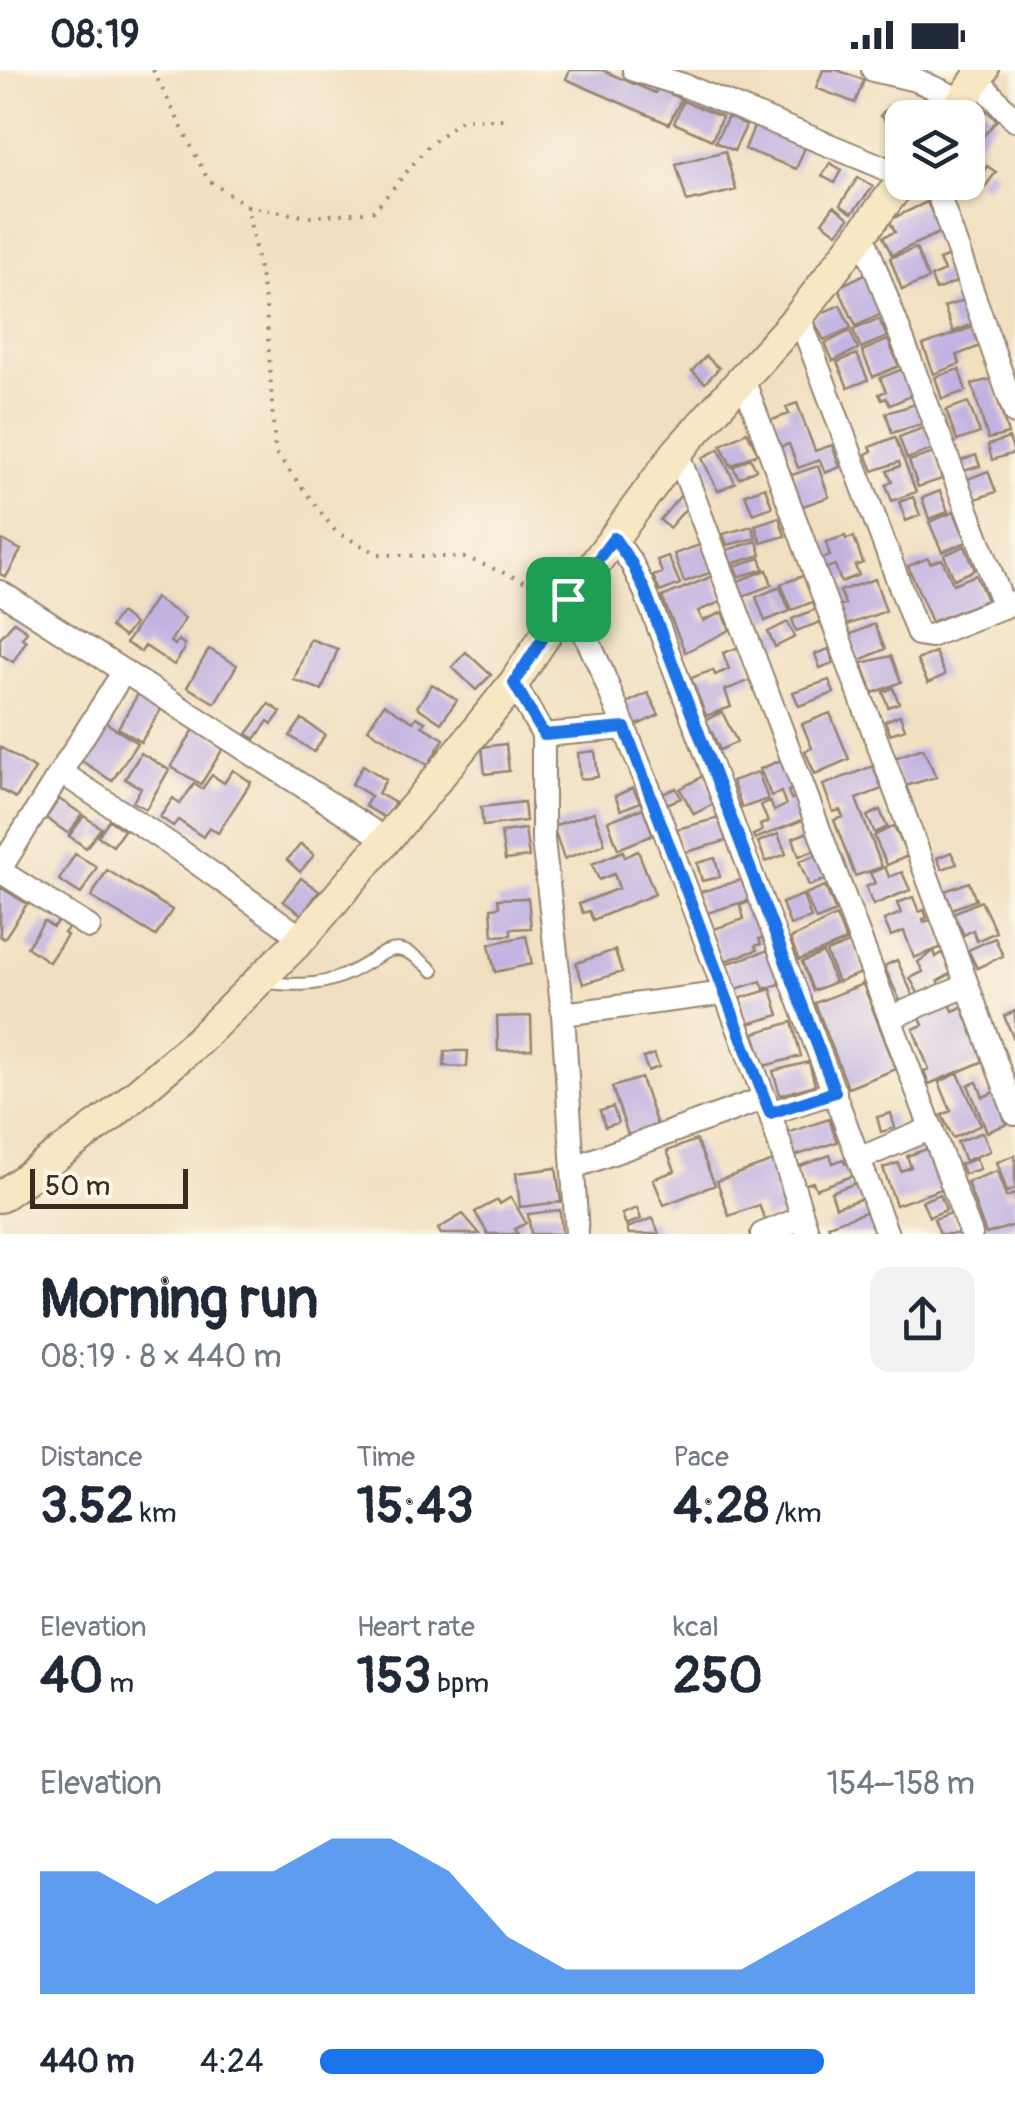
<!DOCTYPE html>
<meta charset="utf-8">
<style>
:root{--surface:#fff;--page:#f2f2f3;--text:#1f2937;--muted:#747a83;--accent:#1a73e8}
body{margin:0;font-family:Pangolin,sans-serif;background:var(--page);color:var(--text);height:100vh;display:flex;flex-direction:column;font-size:38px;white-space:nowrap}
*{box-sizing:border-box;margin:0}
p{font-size:32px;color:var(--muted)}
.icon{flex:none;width:55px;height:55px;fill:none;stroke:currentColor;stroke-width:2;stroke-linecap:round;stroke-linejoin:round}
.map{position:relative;height:1164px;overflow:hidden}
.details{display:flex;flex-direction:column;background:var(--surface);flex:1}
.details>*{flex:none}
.fabs{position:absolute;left:885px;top:30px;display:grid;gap:20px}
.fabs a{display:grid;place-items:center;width:100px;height:100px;border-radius:20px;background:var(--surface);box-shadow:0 2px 8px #0004;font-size:50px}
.scale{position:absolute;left:30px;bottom:25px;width:158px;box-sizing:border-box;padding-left:10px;border:5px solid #3b2a1e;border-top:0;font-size:28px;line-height:35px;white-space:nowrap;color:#3b2a1e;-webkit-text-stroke:8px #fcf5e5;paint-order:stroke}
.pin{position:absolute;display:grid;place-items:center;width:85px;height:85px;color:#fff;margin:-42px;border-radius:20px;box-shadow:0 5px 15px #0006}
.round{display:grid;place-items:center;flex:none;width:105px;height:105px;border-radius:20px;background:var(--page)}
.overview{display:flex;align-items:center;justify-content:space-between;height:170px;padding:0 40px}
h1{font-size:55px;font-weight:800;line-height:75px}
.stats{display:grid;grid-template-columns:repeat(3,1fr);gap:15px;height:170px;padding:10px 40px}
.stats div{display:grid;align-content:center}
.stats b{font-size:50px;font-weight:800}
.stats small{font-size:28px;font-weight:400}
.stats p{font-size:28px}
.chart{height:280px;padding:20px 40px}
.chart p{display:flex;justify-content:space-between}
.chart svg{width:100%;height:180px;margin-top:10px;fill:var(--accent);opacity:.7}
ul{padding:0 40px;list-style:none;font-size:32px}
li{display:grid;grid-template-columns:160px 120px 1fr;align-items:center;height:75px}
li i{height:25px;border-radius:12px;background:var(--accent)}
.status{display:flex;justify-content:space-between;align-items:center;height:70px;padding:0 50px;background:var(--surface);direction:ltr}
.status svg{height:28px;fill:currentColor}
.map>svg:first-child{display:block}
</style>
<div class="status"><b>08:19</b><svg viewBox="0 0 49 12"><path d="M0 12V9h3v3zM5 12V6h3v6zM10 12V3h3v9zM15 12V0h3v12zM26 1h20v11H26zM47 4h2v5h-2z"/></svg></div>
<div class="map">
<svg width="1015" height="1164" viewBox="0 0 1015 1164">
<rect width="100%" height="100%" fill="#fcf5e5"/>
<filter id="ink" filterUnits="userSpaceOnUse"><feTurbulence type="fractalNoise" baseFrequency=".01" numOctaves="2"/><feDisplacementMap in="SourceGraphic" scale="20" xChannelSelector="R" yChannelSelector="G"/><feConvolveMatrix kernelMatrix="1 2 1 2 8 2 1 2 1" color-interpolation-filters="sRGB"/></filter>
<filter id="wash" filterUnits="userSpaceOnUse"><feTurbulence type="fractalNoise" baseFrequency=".0048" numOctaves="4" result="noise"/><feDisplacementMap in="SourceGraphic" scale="40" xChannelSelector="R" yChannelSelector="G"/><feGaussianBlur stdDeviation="2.25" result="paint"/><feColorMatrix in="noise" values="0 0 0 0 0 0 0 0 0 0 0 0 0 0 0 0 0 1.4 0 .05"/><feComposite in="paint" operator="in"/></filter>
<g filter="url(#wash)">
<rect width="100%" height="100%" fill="#f1dfc0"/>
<g id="blocks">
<path fill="#c1b2e2" d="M 570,0 L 602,0 L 655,23 L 658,18 L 681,29 L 669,54 L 566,9 Z
M 823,0 L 837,0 L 864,10 L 855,33 L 816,18 Z
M 683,31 L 722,47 L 712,70 L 674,53 Z
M 979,34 L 997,50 L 974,77 L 968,71 L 968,47 Z
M 889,36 L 902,49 L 896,60 L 880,46 Z
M 728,47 L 746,56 L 734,81 L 715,72 Z
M 757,49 L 808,70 L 796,99 L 745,79 Z
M 725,81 L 736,120 L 687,132 L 676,94 Z
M 830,93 L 842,100 L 835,113 L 822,106 Z
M 987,96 L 996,102 L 985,117 L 977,111 Z
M 858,107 L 873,117 L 852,143 L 840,135 Z
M 927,132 L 941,162 L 892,185 L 883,167 L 895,162 L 889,150 Z
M 834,136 L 849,148 L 837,163 L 822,152 Z
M 916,178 L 928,209 L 902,220 L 890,188 Z
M 954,184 L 964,209 L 936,220 L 931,207 L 944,201 L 939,190 Z
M 865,204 L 884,243 L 856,256 L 838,217 Z
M 970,228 L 979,252 L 953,262 L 944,237 Z
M 840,235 L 851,258 L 824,270 L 812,247 Z
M 879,249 L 887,267 L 861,278 L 853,260 Z
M 976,256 L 983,275 L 957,285 L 960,294 L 934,304 L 923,275 Z
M 850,261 L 858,279 L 833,291 L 825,273 Z
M 888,270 L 899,296 L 873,307 L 862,281 Z
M 857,284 L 868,310 L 848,318 L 837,292 Z
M 706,286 L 719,298 L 705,313 L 692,301 Z
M 905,298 L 916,324 L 890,335 L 886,328 L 882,330 L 879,324 L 886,321 L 880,308 Z
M 959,299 L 966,321 L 942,329 L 935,307 Z
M 992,309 L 1008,364 L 988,369 L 972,314 Z
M 968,332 L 980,363 L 957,371 L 946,340 Z
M 797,333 L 815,381 L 832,375 L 840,397 L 825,403 L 820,390 L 798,398 L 789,374 L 778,377 L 769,351 L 789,344 L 786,337 Z
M 919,333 L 925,353 L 892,363 L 886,343 Z
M 928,356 L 936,378 L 907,389 L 899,367 Z
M 747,362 L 758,383 L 731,396 L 721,375 Z
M 895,367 L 916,422 L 892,431 L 886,415 L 892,412 L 887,401 L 900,396 L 899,392 L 873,401 L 866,384 L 872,381 L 870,377 Z
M 1009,368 L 1014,383 L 992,390 L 988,375 Z
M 719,379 L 735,413 L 718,421 L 702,388 Z
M 934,383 L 942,409 L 918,417 L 909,391 Z
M 976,385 L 980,396 L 964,401 L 960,391 Z
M 750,388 L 756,399 L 739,408 L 733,397 Z
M 818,396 L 829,427 L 797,438 L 786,407 Z
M 988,401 L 996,422 L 973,430 L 965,410 Z
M 765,417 L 772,437 L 753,444 L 745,424 Z
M 940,421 L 948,442 L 929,449 L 922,428 Z
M 680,426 L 689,435 L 669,458 L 660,450 Z
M 913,427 L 920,445 L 906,451 L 899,432 Z
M 954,442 L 967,472 L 942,482 L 929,452 Z
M 779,447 L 785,466 L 761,473 L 755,455 Z
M 752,456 L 756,468 L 727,475 L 723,464 Z
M 845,466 L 846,469 L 854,467 L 863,493 L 855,496 L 859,505 L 841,512 L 835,495 L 824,499 L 820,490 L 830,486 L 826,472 Z
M 2,470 L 21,480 L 6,507 L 0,504 Z
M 757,471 L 761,485 L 731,494 L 727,480 Z
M 705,473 L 715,501 L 684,512 L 674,484 Z
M 965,476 L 975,500 L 954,509 L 944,485 Z
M 668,486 L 680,514 L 660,522 L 653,506 L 662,503 L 657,490 Z
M 760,488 L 764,499 L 738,507 L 735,496 Z
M 928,488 L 930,493 L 942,489 L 953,514 L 976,505 L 987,530 L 932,552 L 908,496 Z
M 767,500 L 772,515 L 743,526 L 738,511 Z
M 808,504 L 818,530 L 792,540 L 781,514 Z
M 713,506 L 723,531 L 698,541 L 703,551 L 723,542 L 730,560 L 685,582 L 662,527 Z
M 875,509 L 886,541 L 844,556 L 837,536 L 845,534 L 840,521 Z
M 780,517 L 790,541 L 765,551 L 756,527 Z
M 155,528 L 185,548 L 170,572 L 175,575 L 178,570 L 184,574 L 184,580 L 174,595 L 145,576 L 141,582 L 126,573 Z
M 816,539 L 821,552 L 796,561 L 792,549 Z
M 120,543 L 134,554 L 124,567 L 110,557 Z
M 14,552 L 27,561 L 22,568 L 26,571 L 13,592 L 0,584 L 0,568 Z
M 788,552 L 795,567 L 775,577 L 768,562 Z
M 874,554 L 885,579 L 860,590 L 849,565 Z
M 310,569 L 338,579 L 322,620 L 294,610 Z
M 742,576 L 754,609 L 725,620 L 731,637 L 706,646 L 691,608 L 713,600 L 715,605 L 729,599 L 723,583 Z
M 209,579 L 237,595 L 215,633 L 187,617 Z
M 829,579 L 833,593 L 820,598 L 815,584 Z
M 466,582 L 491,605 L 476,620 L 452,597 Z
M 935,582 L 945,605 L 928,613 L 917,590 Z
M 891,586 L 901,612 L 873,623 L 862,593 Z
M 829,610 L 834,623 L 799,636 L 793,622 Z
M 432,614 L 457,630 L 441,653 L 417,637 Z
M 893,618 L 899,633 L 888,637 L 883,622 Z
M 648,623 L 659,645 L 633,657 L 622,635 Z
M 138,624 L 162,638 L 141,672 L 118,658 Z
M 269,634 L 281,642 L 272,654 L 268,651 L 255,669 L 247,664 Z
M 384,634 L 413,652 L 416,647 L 425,652 L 422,656 L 444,669 L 428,695 L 368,659 Z
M 722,642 L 737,672 L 720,680 L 706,650 Z
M 830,643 L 849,689 L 815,704 L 805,681 L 812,678 L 802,654 Z
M 900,645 L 905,659 L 890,664 L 885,651 Z
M 302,649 L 325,665 L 314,682 L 290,666 Z
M 102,650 L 137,673 L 112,711 L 77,688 Z
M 196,656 L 226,674 L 201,714 L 171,697 Z
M 506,674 L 509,701 L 485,704 L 482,677 Z
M 0,677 L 35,699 L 16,728 L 0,719 Z
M 923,678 L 936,707 L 902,717 L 891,689 Z
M 595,681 L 598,707 L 580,709 L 578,683 Z
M 141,683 L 169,700 L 146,739 L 133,732 L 141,718 L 125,709 Z
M 786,688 L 798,717 L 788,721 L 791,729 L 796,727 L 805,749 L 755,769 L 753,765 L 762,761 L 760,755 L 768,752 L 761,735 L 770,731 L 774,741 L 786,735 L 781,722 L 771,726 L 760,699 Z
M 363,695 L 386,710 L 378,723 L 395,733 L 386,748 L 365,736 L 371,726 L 352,714 Z
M 873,696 L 882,719 L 856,729 L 882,797 L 855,806 L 834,750 L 843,747 L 840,740 L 833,742 L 823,715 Z
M 233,700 L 251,712 L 218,763 L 209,757 L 203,767 L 178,750 L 173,756 L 160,747 L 173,728 L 180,734 L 194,714 L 202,719 L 212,705 L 224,713 Z
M 758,702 L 768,729 L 742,738 L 732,711 Z
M 703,706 L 717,732 L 694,744 L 680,719 Z
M 633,718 L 640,732 L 621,740 L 615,726 Z
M 676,718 L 681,728 L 662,736 L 658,726 Z
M 59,729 L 82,744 L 69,764 L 46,748 Z
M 524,732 L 526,751 L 483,756 L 481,737 Z
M 643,738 L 653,765 L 618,779 L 608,751 Z
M 880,740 L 887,757 L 875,763 L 867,746 Z
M 594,742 L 605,774 L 564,789 L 553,756 Z
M 84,746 L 101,758 L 86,778 L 69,766 Z
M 719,748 L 726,771 L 683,783 L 677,759 Z
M 109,750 L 124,760 L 113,776 L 98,766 Z
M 894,756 L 908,786 L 887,795 L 874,766 Z
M 525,759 L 529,787 L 505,790 L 501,762 Z
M 811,761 L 817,779 L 799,786 L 793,768 Z
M 778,764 L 786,784 L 766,792 L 758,772 Z
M 301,774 L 314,785 L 300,802 L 287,790 Z
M 623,781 L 625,787 L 638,781 L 655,824 L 593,850 L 589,841 L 583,843 L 579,834 L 619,818 L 614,804 L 599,810 L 592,794 Z
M 951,782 L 957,794 L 942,799 L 937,788 Z
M 75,784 L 97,797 L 81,824 L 59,810 Z
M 817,785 L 827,809 L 809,816 L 799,791 Z
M 715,788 L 720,807 L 702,811 L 697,793 Z
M 885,797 L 889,807 L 902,802 L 910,820 L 873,835 L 866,817 L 875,813 L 870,803 Z
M 107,800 L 172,840 L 156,866 L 91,827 Z
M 301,808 L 319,821 L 302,845 L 283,831 Z
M 747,808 L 753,829 L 704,844 L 697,823 Z
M 969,812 L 976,830 L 952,839 L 945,821 Z
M 825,816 L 836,842 L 816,850 L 805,824 Z
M 0,817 L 27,834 L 4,869 L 0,866 Z
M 803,825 L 811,848 L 790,855 L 782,833 Z
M 913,827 L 919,842 L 924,840 L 927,848 L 923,849 L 924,852 L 934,849 L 945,876 L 914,888 L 904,861 L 891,866 L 884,850 L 901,843 L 897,833 Z
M 528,828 L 531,858 L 511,859 L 511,865 L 493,866 L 491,838 L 499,837 L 498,829 Z
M 753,831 L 765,867 L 759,869 L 761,874 L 755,876 L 757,880 L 722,892 L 711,860 L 744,849 L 740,835 Z
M 981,831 L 996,862 L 977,871 L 973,860 L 964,865 L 953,843 Z
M 836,846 L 846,871 L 799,890 L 790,869 Z
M 44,851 L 53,857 L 58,851 L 68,858 L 64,863 L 67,865 L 49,892 L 27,877 Z
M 526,866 L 532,894 L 495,902 L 489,874 Z
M 995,868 L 1003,886 L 977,898 L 968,880 Z
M 852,872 L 864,902 L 838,912 L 826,882 Z
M 615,880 L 622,902 L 583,914 L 576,893 Z
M 769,880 L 780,914 L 764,919 L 761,911 L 733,920 L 725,894 Z
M 934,881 L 936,887 L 942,883 L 952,903 L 938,911 L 940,915 L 919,925 L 910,908 L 923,902 L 918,892 Z
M 823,883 L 835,912 L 813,921 L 802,892 Z
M 897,890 L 915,930 L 902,935 L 884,896 Z
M 863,914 L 896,999 L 848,1018 L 815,933 Z
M 771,919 L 779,945 L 748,954 L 741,928 Z
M 949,931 L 953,941 L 962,937 L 984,991 L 929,1014 L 924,1001 L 929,999 L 913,959 L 923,955 L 918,943 Z
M 1015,941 L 1015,972 L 1004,946 Z
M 531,946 L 532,979 L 498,981 L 497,947 Z
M 792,952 L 801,986 L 764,996 L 754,963 Z
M 445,981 L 468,981 L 467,997 L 444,996 Z
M 654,984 L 659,997 L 648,1001 L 643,988 Z
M 809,992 L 815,1015 L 780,1025 L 773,1001 Z
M 958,1003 L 981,1055 L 953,1068 L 942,1045 L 951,1041 L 939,1012 Z
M 641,1008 L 658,1058 L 629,1068 L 612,1017 Z
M 977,1012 L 983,1027 L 997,1021 L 1010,1053 L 987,1062 L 968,1015 Z
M 613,1037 L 618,1053 L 605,1057 L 600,1041 Z
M 891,1043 L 895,1058 L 881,1062 L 877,1047 Z
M 829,1049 L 837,1072 L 792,1087 L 784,1064 Z
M 983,1062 L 990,1081 L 965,1091 L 957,1072 Z
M 696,1070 L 715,1115 L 664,1135 L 653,1109 L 675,1101 L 667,1081 Z
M 935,1076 L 950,1116 L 896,1135 L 883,1098 L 898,1093 L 901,1101 L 911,1097 L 907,1086 Z
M 830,1085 L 833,1093 L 843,1089 L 845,1094 L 850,1092 L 855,1105 L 816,1119 L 813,1112 L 803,1115 L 797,1097 Z
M 1015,1085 L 1015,1119 L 1007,1122 L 997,1092 Z
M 976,1089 L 980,1099 L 964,1104 L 960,1094 Z
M 773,1091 L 792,1141 L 765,1150 L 759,1135 L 729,1146 L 717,1111 Z
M 556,1098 L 561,1132 L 520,1137 L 516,1103 Z
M 997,1101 L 1006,1127 L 1015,1124 L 1015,1155 L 986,1164 L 967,1112 Z
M 859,1112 L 864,1128 L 836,1137 L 831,1122 Z
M 940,1124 L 946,1140 L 929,1147 L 922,1131 Z
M 511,1127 L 526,1153 L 515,1159 L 518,1164 L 488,1164 L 475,1142 L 498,1130 L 500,1134 Z
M 637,1138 L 641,1149 L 626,1155 L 622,1144 Z
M 560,1140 L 562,1164 L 531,1164 L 528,1144 Z
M 871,1140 L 879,1164 L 831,1164 L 828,1155 Z
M 951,1143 L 959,1164 L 940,1164 L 934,1149 Z
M 463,1144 L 480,1164 L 441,1164 L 438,1159 Z
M 653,1148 L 659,1164 L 629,1164 L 627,1158 Z"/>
</g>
</g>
<g filter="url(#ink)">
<use href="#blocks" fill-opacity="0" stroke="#96846f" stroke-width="2.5"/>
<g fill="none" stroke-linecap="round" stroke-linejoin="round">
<g stroke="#96846f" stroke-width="15">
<path id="lane" d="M 263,912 C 289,915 318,917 342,906 C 386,888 389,860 433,901"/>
</g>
<g stroke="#96846f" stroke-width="26">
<path id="street" d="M 634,0 L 683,15 L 880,96 L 902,109
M 873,0 L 916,10 L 962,30
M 975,0 L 976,8 L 1015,50
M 934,112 L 1015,343
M 862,163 L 1004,537
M 799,246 L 918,564 L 930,566 L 1015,532
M 742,306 L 1015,1044
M 677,382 L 971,1164
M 614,468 L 632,494 L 645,521 L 887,1164
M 0,522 L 387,770
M 569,529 L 600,597 L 648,716 L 770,1043 L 808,1164
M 514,613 L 543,665 L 543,770 L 563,944 L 577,1164
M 543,665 L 625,658
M 62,703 L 179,780 L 302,868
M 0,799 L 124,601
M 0,801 L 89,857
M 563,944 L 726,923
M 890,948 L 966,916
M 770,1043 L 835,1022
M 861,1088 L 932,1058
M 574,1097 L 765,1028
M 762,1164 L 802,1148"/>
</g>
<g stroke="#96846f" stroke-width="34">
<path id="secondary" d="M 950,48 L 983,0
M 0,1127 L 111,1046 L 197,972 L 302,868 L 421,729 L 514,613 L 569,529 L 677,382 L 799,246 L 902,111"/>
</g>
<path stroke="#96846f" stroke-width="4" stroke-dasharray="2.5 8" stroke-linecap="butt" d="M 153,0 L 208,110 L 247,136 L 266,236 L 275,382 L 336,462 L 378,484 L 467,488 L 546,520
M 247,136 L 308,147 L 374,141 L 429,75 L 462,49 L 507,49"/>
<use href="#lane" stroke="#fff" stroke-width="11"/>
<use href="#street" stroke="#fff" stroke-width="22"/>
<use href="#secondary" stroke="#f7e8c3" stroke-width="30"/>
</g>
</g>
<g fill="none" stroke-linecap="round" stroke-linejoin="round" filter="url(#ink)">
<g stroke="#fff" stroke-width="20">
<path id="route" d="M 614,468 L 632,494 L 645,521 L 835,1022 L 770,1043 L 625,658 L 544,665 L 514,613 L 568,529 Z"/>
</g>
<use href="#route" stroke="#1a73e8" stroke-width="12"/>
</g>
</svg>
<div class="fabs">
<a><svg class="icon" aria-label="layers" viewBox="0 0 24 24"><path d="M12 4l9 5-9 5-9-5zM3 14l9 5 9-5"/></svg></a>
</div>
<div class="scale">50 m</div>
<div class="pin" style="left:568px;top:529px;background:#1e9e55"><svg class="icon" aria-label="arrive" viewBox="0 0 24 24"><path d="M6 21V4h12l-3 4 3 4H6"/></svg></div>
</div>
<section class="details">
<div class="overview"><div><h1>Morning run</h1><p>08:19 · 8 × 440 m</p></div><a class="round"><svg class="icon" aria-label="share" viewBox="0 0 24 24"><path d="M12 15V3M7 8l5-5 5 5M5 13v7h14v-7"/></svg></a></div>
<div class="stats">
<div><p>Distance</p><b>3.52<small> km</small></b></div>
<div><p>Time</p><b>15:43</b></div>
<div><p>Pace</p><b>4:28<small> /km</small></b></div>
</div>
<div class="stats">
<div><p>Elevation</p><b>40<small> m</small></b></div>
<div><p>Heart rate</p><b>153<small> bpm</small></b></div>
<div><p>kcal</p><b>250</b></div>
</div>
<div class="chart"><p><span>Elevation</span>154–158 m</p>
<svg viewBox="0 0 160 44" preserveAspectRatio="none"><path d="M0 44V14L10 14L20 22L30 14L40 14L50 6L60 6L70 14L80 30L90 38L100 38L110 38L120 38L130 30L140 22L150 14L160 14V44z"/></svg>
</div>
<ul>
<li><b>440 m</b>4:24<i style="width:77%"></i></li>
</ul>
</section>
